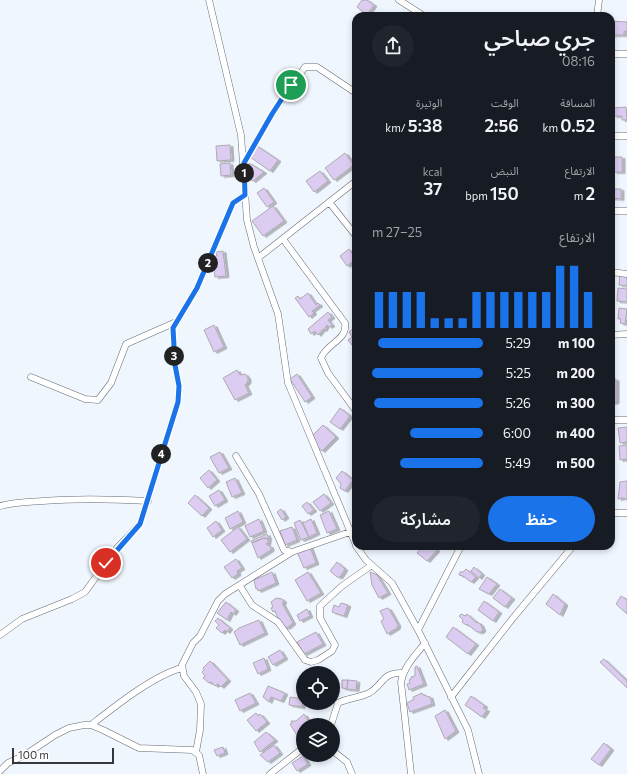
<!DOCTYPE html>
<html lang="ar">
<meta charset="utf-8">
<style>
:root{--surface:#171b24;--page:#20242c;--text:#f1f3f6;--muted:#9ea1a6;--accent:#1a73e8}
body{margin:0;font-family:Commissioner,"Noto Sans Arabic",sans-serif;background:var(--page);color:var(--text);direction:rtl;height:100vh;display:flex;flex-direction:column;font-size:15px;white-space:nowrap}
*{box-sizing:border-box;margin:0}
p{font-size:13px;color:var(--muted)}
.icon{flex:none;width:22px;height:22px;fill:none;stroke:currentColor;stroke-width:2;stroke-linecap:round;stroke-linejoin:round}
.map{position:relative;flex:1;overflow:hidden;direction:ltr}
.sheet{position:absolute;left:352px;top:12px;width:263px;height:538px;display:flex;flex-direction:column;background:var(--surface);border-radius:12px;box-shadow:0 2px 6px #0003;direction:rtl}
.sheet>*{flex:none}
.buttons{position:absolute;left:296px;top:666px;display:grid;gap:8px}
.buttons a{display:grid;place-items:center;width:44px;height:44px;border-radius:50%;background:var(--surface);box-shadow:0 2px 6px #0003;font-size:20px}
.scale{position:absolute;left:12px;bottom:10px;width:102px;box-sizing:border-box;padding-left:4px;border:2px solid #35373a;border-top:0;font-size:11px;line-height:14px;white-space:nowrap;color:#35373a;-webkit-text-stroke:3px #fff;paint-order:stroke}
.pin{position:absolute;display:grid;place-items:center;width:34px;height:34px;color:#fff;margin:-17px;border:2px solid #fff;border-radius:50%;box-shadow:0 1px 4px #0007}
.km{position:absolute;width:20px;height:20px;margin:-10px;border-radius:50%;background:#222;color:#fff;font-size:11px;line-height:20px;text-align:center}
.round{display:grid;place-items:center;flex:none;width:42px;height:42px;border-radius:21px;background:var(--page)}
.summary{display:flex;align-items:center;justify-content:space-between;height:68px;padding:0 20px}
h1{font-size:22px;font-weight:600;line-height:30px}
.metrics{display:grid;grid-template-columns:repeat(3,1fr);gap:6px;height:68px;padding:4px 20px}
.metrics div{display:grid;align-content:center}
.metrics b{font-size:17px;font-weight:600}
.metrics small{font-size:11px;font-weight:400}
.metrics p{font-size:11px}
.chart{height:112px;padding:8px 20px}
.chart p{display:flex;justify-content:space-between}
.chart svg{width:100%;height:72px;margin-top:4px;stroke:var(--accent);stroke-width:6}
.action{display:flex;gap:8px;margin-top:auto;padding:8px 20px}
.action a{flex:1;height:46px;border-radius:24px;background:var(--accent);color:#fff;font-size:16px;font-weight:600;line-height:46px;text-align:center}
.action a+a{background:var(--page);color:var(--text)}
ul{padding:0 20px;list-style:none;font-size:13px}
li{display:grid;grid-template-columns:64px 48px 1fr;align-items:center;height:30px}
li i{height:10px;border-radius:5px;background:var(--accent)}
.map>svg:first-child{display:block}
</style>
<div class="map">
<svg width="627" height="774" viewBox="0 0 627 774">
<defs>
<filter id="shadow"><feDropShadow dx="3" dy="1.5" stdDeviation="0" flood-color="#0004"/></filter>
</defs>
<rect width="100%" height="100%" fill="#f0f6fe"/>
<path fill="#dcccf1" stroke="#aeaab2" filter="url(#shadow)" d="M 362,0 L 367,0 L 374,5 L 367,15 L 357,7 Z
M 611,21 L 627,22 L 627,32 L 624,31 L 624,35 L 611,35 Z
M 626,107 L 627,120 L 622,120 L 622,116 L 614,116 L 614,108 Z
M 230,145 L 231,160 L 217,161 L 216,146 Z
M 257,146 L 278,160 L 270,171 L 250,157 Z
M 345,153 L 354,165 L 334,180 L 325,168 Z
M 611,157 L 622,157 L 622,172 L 614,172 L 614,167 L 611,167 Z
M 230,163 L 231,175 L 221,176 L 220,164 Z
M 249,163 L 264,172 L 253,181 L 250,179 L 253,175 L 249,172 Z
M 320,171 L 328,181 L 314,192 L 306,181 Z
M 264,188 L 274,202 L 267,207 L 257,193 Z
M 611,189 L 621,189 L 621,199 L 611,198 Z
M 273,206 L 284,221 L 263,236 L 252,221 Z
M 349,249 L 356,259 L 347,266 L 340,256 Z
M 223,251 L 226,276 L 215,277 L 212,257 L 217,256 L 216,252 Z
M 620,274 L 627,275 L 627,286 L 619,285 Z
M 618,288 L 627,289 L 627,302 L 617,301 Z
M 308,293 L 316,305 L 318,303 L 320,305 L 312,311 L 314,313 L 309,317 L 295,298 L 298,296 L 300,299 Z
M 619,308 L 627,309 L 625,324 L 620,323 L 621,319 L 618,319 Z
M 328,312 L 332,317 L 328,320 L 332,325 L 329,327 L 327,325 L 324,330 L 323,329 L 318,335 L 315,331 L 311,334 L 308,329 Z
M 214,325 L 224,347 L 214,352 L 204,330 Z
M 356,326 L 356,350 L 348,340 L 352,337 L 349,332 Z
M 237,370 L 240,375 L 245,374 L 248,378 L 248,382 L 245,385 L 249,393 L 235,400 L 223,378 Z
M 297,374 L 312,397 L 305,402 L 290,379 Z
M 616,379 L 616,402 L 611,403 L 611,380 Z
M 340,408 L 350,416 L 340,429 L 330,422 Z
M 323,425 L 336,437 L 322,451 L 315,445 L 314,441 L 315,439 L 312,436 Z
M 627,427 L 627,442 L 620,443 L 618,428 Z
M 627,445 L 627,459 L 620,460 L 619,446 Z
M 220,452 L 229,468 L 219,473 L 210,457 Z
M 209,470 L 217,480 L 208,488 L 200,478 Z
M 342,471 L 353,480 L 345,491 L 340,488 L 341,484 L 336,478 Z
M 235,478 L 242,493 L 232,497 L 226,482 Z
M 627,481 L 627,499 L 622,498 L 618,499 L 620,482 Z
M 219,490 L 225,500 L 215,506 L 209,496 Z
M 324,494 L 331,503 L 320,511 L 313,502 Z
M 195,495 L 209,508 L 202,516 L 188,503 Z
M 307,502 L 314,510 L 308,514 L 302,506 Z
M 281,509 L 286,517 L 282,520 L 277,512 Z
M 238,511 L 243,522 L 230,529 L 225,518 Z
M 329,511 L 337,529 L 327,533 L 320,515 Z
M 259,519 L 264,531 L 250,537 L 245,526 Z
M 311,519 L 317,533 L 309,537 L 303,523 Z
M 300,520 L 309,537 L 301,540 L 294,523 Z
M 216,521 L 222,530 L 213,537 L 207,528 Z
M 238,527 L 247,539 L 230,552 L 221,540 Z
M 292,527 L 297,540 L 285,545 L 280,531 Z
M 267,534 L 269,539 L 264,538 L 252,543 L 251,541 Z
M 264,538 L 268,539 L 268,543 L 266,544 L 271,547 L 271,550 L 258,558 L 252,543 Z
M 423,546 L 432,546 L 437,550 L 427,561 L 417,553 Z
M 310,547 L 316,563 L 304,568 L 297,552 Z
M 236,559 L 242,568 L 237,571 L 238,574 L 232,578 L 224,567 Z
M 337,562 L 345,569 L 340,577 L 337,577 L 330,571 Z
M 474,567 L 482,574 L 479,578 L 471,571 Z
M 466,569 L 476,577 L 471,582 L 463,576 L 459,575 L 460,572 L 463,572 Z
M 272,572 L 276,583 L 258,591 L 257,588 L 256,589 L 254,580 Z
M 308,572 L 321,593 L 307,601 L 295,580 Z
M 370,572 L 377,575 L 388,593 L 379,598 L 372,585 Z
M 487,577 L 497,584 L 489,594 L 479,589 Z
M 500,589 L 512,598 L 505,607 L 493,598 Z
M 553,594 L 565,604 L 560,615 L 546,604 Z
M 621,596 L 627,600 L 627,614 L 616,604 Z
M 276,598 L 282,599 L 284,602 L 282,603 L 293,623 L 287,628 L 286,627 L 283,628 L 277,619 L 278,618 L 275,611 L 273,612 L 271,608 L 273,607 L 271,602 Z
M 484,601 L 499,612 L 493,621 L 478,610 Z
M 226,602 L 236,610 L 233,614 L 231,612 L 227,620 L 217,613 Z
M 341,603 L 348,605 L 344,616 L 332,612 L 334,605 L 339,607 Z
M 387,608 L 389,609 L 398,625 L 397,628 L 387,634 L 381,621 L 384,619 L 380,611 Z
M 307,609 L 310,616 L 300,621 L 297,615 Z
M 461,614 L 466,616 L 467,614 L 477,623 L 478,622 L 481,625 L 483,630 L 481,632 L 477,632 L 467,624 L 466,625 L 462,622 L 463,620 L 459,616 Z
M 218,618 L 230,628 L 227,632 L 225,630 L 222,633 L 216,628 L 219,625 L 215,621 Z
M 259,620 L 265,633 L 240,645 L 234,632 L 239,628 Z
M 453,627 L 476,644 L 468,654 L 446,637 Z
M 316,632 L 323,644 L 304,654 L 297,642 Z
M 280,650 L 285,658 L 273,665 L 268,657 Z
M 264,658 L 268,669 L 258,674 L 253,663 Z
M 604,659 L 627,681 L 627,688 L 600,662 Z
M 210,661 L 228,680 L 221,687 L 218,684 L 215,686 L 211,682 L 209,683 L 203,678 L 205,676 L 202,672 L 204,670 L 203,668 Z
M 417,666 L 424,684 L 409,690 L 407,684 L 410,683 L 409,680 L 411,679 L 411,677 L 415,676 L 415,667 Z
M 342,680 L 348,680 L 347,689 L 342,688 Z
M 348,680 L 357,681 L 356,690 L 347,689 Z
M 268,686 L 285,693 L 281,701 L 271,697 L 269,702 L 263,697 Z
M 250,693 L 256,703 L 240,711 L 235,700 Z
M 422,693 L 423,695 L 430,697 L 432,704 L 410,712 L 407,703 L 414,699 L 413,697 Z
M 471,696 L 485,706 L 483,708 L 487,710 L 482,717 L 465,705 Z
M 290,697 L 303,699 L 302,707 L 289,705 Z
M 445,710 L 456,731 L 445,739 L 435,716 Z
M 256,713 L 258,716 L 260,714 L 267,722 L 256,731 L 247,720 Z
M 304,714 L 311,725 L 303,725 L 303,734 L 298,737 L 290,724 L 292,723 L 291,721 L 296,721 Z
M 266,732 L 275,740 L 260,752 L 254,742 Z
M 604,743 L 611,749 L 599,765 L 591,759 Z
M 274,745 L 280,753 L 268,762 L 260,755 Z
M 223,747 L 225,753 L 217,756 L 214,750 Z
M 303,756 L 308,764 L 297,771 L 292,763 Z"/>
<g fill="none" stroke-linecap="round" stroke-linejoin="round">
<g stroke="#666b72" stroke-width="7">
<path id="street" d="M 209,0 L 241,135 L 247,220 L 254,247 L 278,314 L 288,383 L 356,545
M 399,0 L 424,16
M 597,16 L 599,0
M 611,54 L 627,54
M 611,136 L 627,136
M 244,163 L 272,114 L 305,67 L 317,67 L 356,93
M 329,202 L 356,236
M 611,211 L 627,211
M 283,239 L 345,323 C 348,340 326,344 321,358 L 328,373 L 356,411
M 258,258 L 356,181
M 611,272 L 627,274
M 611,335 L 627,334
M 31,377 L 85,399 L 98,400 L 111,383 L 126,344 L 176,322
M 611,420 L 627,420
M 236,456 L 259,494 L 284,550 L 292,552
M 0,506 C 14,502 28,502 43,501 C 78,498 113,499 148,501
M 611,513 L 627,513
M 356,546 L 366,560 L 392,583 L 418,630 L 468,730 L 479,774
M 240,586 L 252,605 L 278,622 L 305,660 L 311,662 L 318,660 L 332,651 L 335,645 L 320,618 L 320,606 L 342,586 L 372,565
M 418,630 L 461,546
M 0,635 L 22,619 L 72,599 L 85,592 L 117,548 L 140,524 L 178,402 L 179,386 L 175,365 L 173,328 L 197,288 L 233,203 L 245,195
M 451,697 L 513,618 L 573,546
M 91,725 C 114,707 154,675 182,668
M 331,725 L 338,703 C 348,698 359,698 369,693 C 384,685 381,672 403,673
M 333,751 L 347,762 L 352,774
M 196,752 L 200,730 L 201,704 L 196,692 L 184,676 L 182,665 L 193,643 L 200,636 L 218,601 L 225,594 L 292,552 L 350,532
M 0,771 L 8,763 L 25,755 L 55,735 L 69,728 L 84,725 L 91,725 L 103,730 L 139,748 L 192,750 L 199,755 L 203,774
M 270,774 L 303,748
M 411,774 L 401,682 C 404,666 415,656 425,643"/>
</g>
<use href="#street" stroke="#fff" stroke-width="6"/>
</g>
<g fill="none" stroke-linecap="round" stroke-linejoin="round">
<g stroke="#fff" stroke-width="8">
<path id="route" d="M 106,563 L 140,524 L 178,402 L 179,386 L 175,365 L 173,328 L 197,288 L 233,203 L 245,195 L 244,163 L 272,114 L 291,85"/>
</g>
<use href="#route" stroke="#1a73e8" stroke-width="5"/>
</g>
</svg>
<div class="buttons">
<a><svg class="icon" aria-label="locate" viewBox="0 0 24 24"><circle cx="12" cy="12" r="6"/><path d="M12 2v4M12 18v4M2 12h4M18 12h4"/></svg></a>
<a><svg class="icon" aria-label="layers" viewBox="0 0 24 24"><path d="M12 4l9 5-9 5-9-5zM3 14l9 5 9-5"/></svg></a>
</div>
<div class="scale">100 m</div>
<div class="pin" style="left:291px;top:85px;background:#1e9e55"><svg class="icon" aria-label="arrive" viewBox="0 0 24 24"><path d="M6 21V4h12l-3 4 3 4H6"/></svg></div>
<div class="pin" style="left:106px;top:563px;background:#d93025"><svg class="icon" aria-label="check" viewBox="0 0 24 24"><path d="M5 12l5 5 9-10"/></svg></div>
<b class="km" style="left:244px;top:173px">1</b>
<b class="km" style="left:208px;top:263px">2</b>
<b class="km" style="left:174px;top:356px">3</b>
<b class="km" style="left:161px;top:454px">4</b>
<section class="sheet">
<div class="summary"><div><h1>جري صباحي</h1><p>08:16</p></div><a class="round"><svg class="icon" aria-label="share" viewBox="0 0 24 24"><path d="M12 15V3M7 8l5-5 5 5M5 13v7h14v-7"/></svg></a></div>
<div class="metrics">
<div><p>المسافة</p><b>0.52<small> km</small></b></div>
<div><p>الوقت</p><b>2:56</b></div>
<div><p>الوتيرة</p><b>5:38<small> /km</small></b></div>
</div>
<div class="metrics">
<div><p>الارتفاع</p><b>2<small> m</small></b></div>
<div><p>النبض</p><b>150<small> bpm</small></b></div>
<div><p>kcal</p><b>37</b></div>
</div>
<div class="chart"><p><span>الارتفاع</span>25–27 m</p>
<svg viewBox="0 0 160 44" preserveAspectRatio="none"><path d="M5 44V22M15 44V22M25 44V22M35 44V22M45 44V38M55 44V38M65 44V38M75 44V22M85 44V22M95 44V22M105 44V22M115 44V22M125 44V22M135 44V6M145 44V6M155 44V22"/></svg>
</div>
<ul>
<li><b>100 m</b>5:29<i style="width:95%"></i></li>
<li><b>200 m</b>5:25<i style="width:100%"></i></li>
<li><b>300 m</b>5:26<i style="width:98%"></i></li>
<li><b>400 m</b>6:00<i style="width:66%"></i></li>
<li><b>500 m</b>5:49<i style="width:75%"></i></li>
</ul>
<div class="action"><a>حفظ</a><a>مشاركة</a></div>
</section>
</div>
